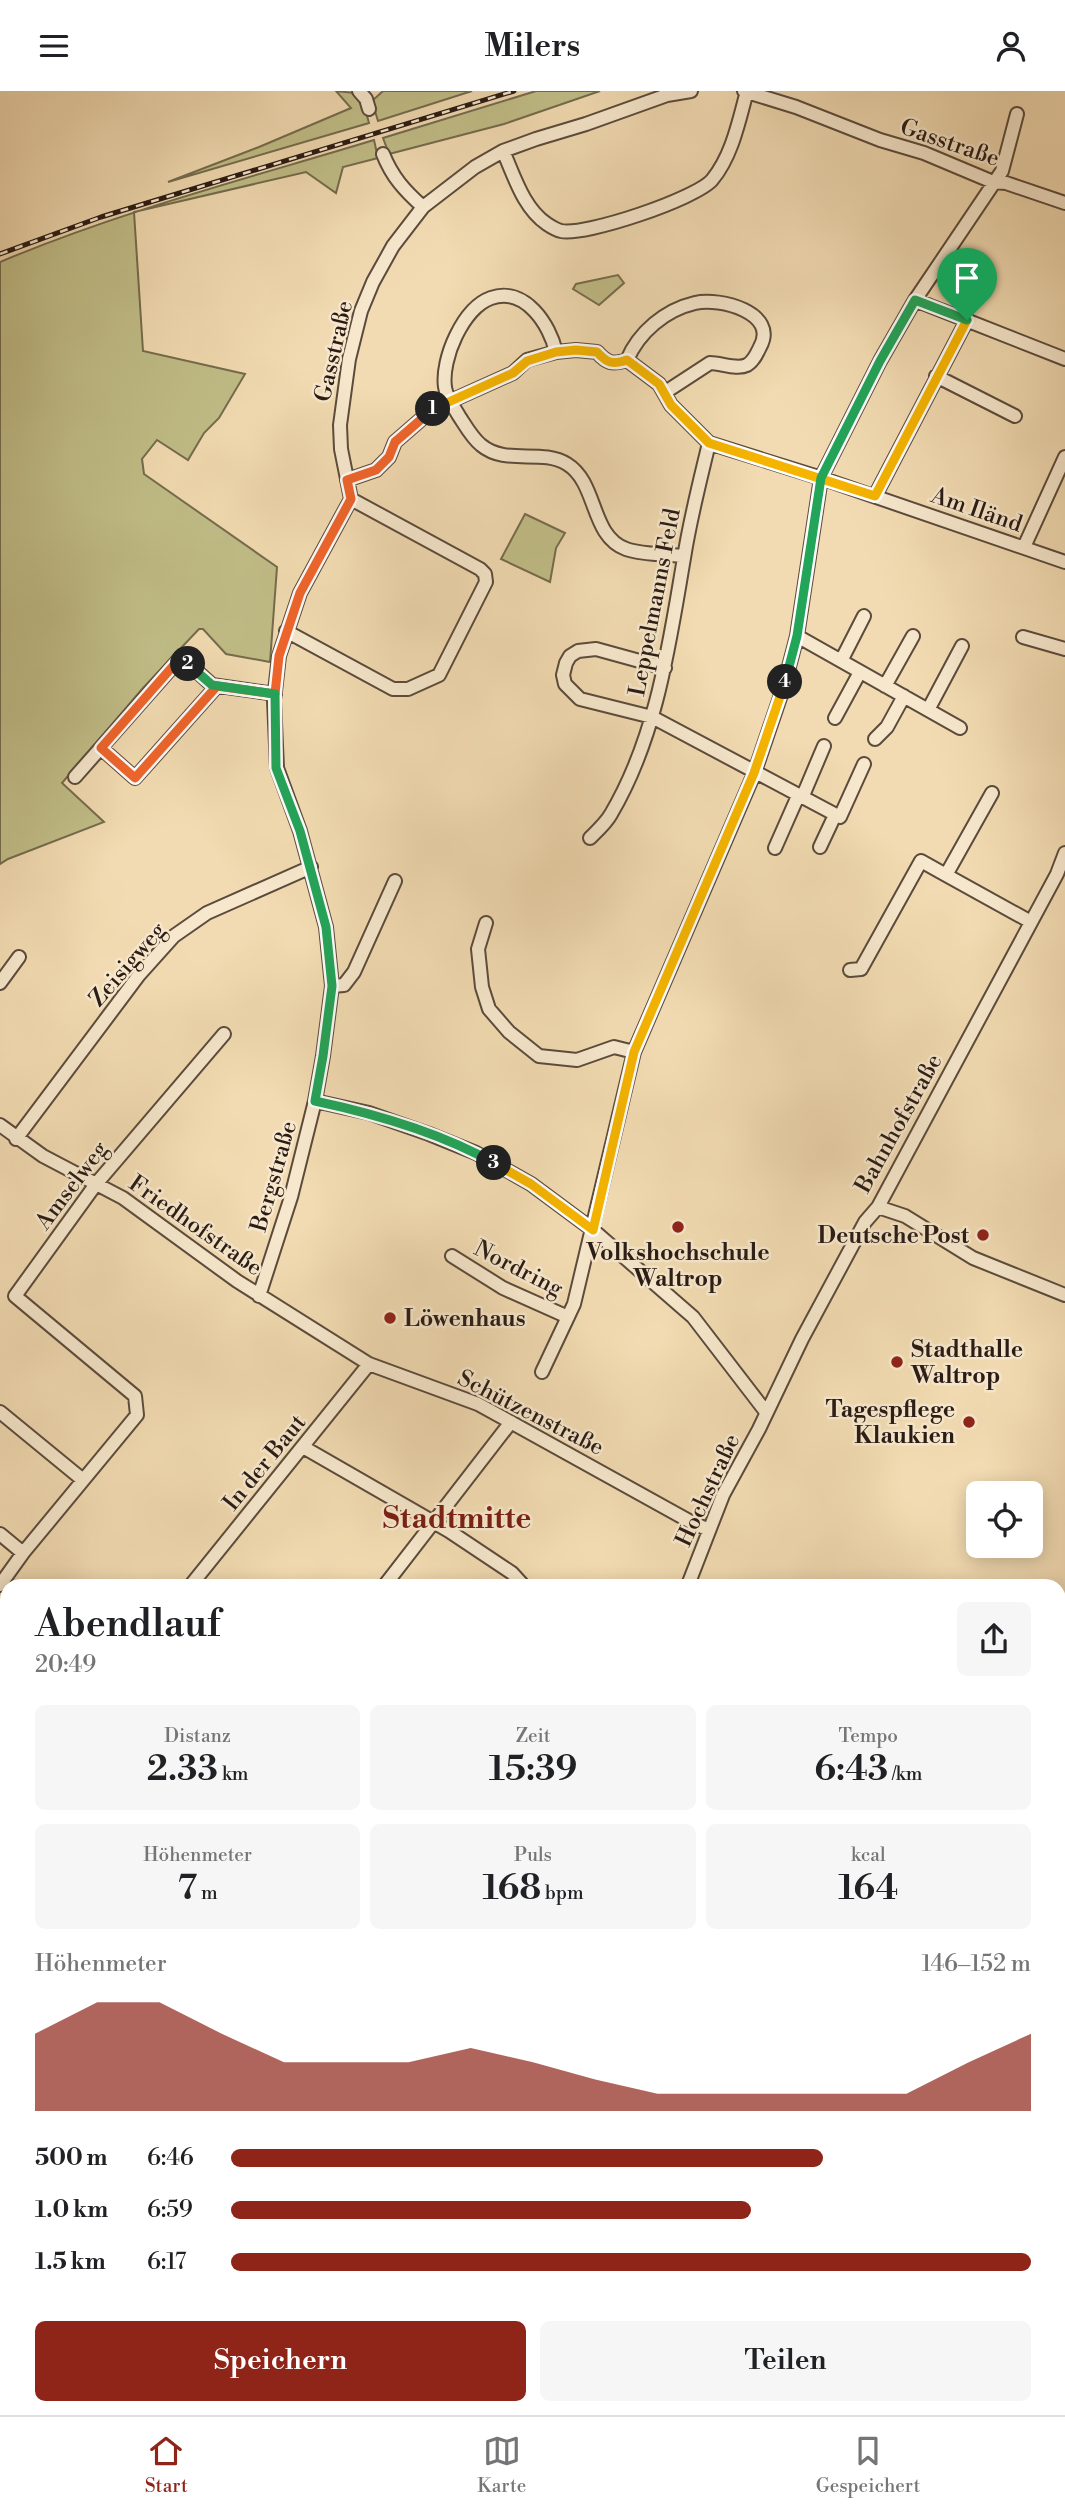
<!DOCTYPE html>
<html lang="de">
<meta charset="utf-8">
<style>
:root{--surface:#fff;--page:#f6f6f6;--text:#202124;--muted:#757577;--line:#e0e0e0;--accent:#8f2418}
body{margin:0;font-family:"Libre Bodoni",serif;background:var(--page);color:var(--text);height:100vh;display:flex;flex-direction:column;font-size:26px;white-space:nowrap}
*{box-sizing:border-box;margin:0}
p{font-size:23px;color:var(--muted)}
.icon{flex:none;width:38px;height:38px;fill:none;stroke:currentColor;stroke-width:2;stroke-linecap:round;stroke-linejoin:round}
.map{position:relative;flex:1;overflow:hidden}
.drawer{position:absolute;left:0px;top:1488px;width:1066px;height:836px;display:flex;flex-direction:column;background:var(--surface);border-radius:21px 21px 0 0;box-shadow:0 4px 18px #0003}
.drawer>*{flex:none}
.tools{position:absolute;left:966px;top:1390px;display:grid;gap:14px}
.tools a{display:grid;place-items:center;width:77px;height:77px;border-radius:10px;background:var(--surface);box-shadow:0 4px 18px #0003;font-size:35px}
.pin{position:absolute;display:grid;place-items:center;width:60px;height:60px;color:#fff;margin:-72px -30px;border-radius:50% 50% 50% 0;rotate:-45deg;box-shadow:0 0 7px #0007}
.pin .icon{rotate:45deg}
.km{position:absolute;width:35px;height:35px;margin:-18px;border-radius:50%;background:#222;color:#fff;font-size:19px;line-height:35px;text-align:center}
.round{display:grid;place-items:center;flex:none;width:74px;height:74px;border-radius:10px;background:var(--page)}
.summary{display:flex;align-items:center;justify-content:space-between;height:119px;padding:0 35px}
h1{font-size:38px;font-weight:600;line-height:52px}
.metrics{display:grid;grid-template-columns:repeat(3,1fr);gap:10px;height:119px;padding:7px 35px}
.metrics div{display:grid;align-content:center;border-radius:10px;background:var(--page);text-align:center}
.metrics b{font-size:35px;font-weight:600}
.metrics small{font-size:19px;font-weight:400}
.metrics p{font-size:19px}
.chart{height:196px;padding:14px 35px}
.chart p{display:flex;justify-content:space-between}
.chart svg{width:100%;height:126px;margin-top:7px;fill:var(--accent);opacity:.7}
.button{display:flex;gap:14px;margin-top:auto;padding:14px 35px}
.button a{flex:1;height:80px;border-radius:10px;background:var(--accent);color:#fff;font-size:28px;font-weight:600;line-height:80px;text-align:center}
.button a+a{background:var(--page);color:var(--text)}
ul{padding:0 35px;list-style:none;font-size:23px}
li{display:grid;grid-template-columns:112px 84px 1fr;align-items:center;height:52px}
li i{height:18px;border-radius:9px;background:var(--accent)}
header{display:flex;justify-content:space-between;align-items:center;height:91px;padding:0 35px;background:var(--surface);font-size:32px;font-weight:600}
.menu{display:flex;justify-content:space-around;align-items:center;height:98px;border-top:2px solid var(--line);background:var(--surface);font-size:19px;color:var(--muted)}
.menu a{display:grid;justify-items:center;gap:4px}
.menu .selected{color:var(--accent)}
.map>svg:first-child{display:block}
</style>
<header><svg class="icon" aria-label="menu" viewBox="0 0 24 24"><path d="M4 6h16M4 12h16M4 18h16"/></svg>Milers<svg class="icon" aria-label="person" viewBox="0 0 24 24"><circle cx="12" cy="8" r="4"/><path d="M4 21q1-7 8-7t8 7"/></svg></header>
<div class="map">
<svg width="1065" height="2324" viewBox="0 0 1065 2324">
<rect width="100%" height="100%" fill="#f2dbb2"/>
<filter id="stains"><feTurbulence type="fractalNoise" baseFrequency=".00286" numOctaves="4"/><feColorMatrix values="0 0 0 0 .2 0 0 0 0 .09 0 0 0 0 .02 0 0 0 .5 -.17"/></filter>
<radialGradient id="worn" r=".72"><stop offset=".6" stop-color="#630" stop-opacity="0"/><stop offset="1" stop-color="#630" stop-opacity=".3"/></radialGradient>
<path fill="#c1be88" stroke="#756c4e" stroke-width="2" d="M 336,0 L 355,2 L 364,14 L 369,32 L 168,91 L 259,56 L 351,17 Z
M 383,0 L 472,0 L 378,30 L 372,10 Z
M 536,0 L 600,0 L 504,33 L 389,63 L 383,47 Z
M 374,49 L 378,67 L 343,76 L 336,102 L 306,81 L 134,121 L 143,260 L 245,283 L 219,327 L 204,342 L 188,369 L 157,349 L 142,368 L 144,383 L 277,476 L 270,571 L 226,563 L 203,538 L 199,538 L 143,597 L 62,692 L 104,731 L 8,768 L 0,773 L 0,171 C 121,120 249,87 374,49 Z
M 618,184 L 624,192 L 599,214 L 573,198 L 576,193 Z
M 525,423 L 565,442 L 556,457 L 550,491 L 501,468 Z
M 1059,1731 L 1065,1733 L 1065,1853 L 1059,1849 Z
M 1065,1972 L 1065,2089 L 1059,2084 L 1059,1981 Z"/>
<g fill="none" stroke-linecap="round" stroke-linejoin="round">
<g stroke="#5b4b3c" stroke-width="16">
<path id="minor" d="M 359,0 L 366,8 L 369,18
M 744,0 L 796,16 L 880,49 L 924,62 L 993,91 L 1006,92 L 1065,112
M 503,60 C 514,84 523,117 547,133 C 550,135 557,139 561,140 C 586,145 695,108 712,89 C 732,65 739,30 747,0
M 383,63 C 392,86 405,100 423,116
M 915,209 L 1065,268
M 556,261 C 550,234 525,195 491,207 C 463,217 441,268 445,296 C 446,306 454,316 459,325 C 465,334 472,347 481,354 C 506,375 541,357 567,373 C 598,392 590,445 626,458 C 643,464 666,463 684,465
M 627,269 C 639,241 665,219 695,212 C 720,206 779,222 760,256 C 757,262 754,270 747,274 C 737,279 721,272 710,272 L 664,302
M 936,285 L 1015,325
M 347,389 L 376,379 L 389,366 L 395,351 L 433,318 L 513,282 L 527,269 L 556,261 L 576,259 L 597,261 C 607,272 612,274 627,269 L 659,293 L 671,314 L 709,352 L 821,387 L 1065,471
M 875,405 L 967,229
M 1024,456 L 1065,366
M 286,540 L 393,598 L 408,598 L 439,584 L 486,491 L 485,483 L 480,478 L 351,408
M 797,545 L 960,637
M 1023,546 L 1065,558
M 841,570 L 864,525
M 665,577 L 596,558 L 578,560 L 570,565 L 566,572 L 563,584 L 565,593 L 580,608 L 652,626 L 840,726 L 864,673
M 885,595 L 913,545
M 928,619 L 962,555
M 835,627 L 860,581
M 875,648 L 887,636 L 904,605
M 101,657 L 135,687 L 217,595
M 75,686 L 181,566 L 212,594 L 275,603
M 992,702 L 946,784 L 1031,831
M 802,707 L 824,655
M 590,747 C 597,740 606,732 611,723 C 657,645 669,554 684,467 C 690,428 700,390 709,352
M 820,756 L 835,724
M 775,757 L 798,705
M 486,832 L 478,858 L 482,896 L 489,918 L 509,941 L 539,965 L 577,969 L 614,956 L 634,961
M 850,879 L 861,878 L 921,770 L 946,784
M 0,892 L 19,866
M 332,895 L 344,894 L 354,881 L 395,790
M 315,1010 L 369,1022 L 429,1043 L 476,1062 L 531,1093 L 593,1139 L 693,1226 L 766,1321
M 0,1034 L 43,1065 L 123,1107 L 237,1190 L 369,1273 L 478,1313 L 691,1431 L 709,1439
M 16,1048 L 139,884 L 174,845 L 207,822 L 311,776
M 878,1116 L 905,1125 L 973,1167 L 1065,1204
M 452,1165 L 503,1197 L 568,1226
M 259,1205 L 291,1106 L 315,1010 L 323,965 L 332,895 L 326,836 L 300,740 L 277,677 L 274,609 L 279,565 L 300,502 L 351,408 L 341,358 L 340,334 L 349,268 L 361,220 L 373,191 L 393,155 L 423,116 L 475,76 L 503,60 L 536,48 L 586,33 L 667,4 L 691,0
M 542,1281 L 574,1213 L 634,961 L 754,683 L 784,595 L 797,545 L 821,387 L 880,270 L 915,209 L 1002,80 L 1017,23
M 0,1321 L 83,1389
M 303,1356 L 449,1440 L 512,1482 L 523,1494
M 0,1443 L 23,1462
M 0,1494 L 23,1462 L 137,1324 L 135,1305 L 15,1205 L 96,1093 L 224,943
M 191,1494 L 369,1273
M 385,1494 L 511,1331
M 688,1494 L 723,1404 L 759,1338 L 802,1248 L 865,1131 L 878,1116 L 1057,783 L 1065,762
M 1059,1541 L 1065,1528
M 1059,1571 L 1065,1576
M 0,1762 L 7,1763
M 1059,1861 L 1060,1862
M 0,1922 L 7,1916
M 0,1973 L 7,1964
M 0,2052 L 7,2043
M 0,2168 L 7,2176
M 0,2280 L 7,2267
M 0,2297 L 7,2300
M 44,2317 L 59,2324
M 824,2317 L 827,2324
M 1030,2317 L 1037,2324
M 128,2324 L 135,2317
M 298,2324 L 300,2317
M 921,2324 L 927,2317
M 1058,2324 L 1065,2317"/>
</g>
<g stroke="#291b15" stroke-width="19">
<path id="major" d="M 0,1674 L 7,1676
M 1059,1918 L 1065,1905
M 1059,2202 L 1065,2208
M 756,2324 L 763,2317"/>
</g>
<use href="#minor" stroke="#f7e8cd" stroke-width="12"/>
<use href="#major" stroke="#f2dbb2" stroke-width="16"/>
<g stroke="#291b15" stroke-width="5">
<path id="rail" d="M 0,163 L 101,126 L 514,0"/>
</g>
<use href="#rail" stroke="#f7e8cd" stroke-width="2.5" stroke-dasharray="8" stroke-linecap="butt"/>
</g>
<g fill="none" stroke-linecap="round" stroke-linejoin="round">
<g stroke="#fff" stroke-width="14">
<path id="split-1" d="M 433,318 L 513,282 L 527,270 L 556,261 L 576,259 L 597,261 C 607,272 612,274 627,269 L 659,293 L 671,314 L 709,352 L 875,405 L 967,229"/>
</g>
<g stroke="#fff" stroke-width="14">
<path id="split-2" d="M 188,573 L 181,566 L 101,657 L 135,687 L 217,595 L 275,603 L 279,565 L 300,502 L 351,408 L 347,389 L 376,379 L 389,366 L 395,351 L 433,318"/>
</g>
<g stroke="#fff" stroke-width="14">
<path id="split-3" d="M 188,573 L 212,594 L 275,603 L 276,677 L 300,740 L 326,836 L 332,895 L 323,965 L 315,1010 C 376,1023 439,1041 494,1072"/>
</g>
<g stroke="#fff" stroke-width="14">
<path id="split-4" d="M 494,1072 L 531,1093 L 593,1139 L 634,961 L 754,682 L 785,591"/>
</g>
<g stroke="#fff" stroke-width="14">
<path id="split-5" d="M 785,591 L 797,545 L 821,387 L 880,270 L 915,209 L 967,229"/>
</g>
<use href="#split-1" stroke="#f5b400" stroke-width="9"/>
<use href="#split-2" stroke="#f0652b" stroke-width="9"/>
<use href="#split-3" stroke="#22a559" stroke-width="9"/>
<use href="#split-4" stroke="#f5b400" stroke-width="9"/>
<use href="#split-5" stroke="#22a559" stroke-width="9"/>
</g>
<g fill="#8f2418" stroke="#f7e8cd" stroke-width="2.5">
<circle cx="678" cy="1136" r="7"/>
<circle cx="983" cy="1144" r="7"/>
<circle cx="390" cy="1227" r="7"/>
<circle cx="897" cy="1271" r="7"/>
<circle cx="969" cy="1331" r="7"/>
</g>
<g text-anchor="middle" stroke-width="5" stroke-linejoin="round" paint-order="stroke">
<g font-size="23" fill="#291b15" stroke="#f7e8cd">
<text transform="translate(950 51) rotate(19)" y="8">Gasstraße</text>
<text transform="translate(333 260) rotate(-77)" y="8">Gasstraße</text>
<text transform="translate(977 418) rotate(19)" y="8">Am Iländ</text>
<text transform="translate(654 511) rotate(-79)" y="8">Leppelmanns Feld</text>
<text transform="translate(127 873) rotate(-49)" y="8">Zeisigweg</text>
<text transform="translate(898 1032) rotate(-61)" y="8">Bahnhofstraße</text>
<text transform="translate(273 1085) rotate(-74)" y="8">Bergstraße</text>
<text transform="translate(71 1094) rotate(-53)" y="8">Amselweg</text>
<text transform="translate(196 1134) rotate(35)" y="8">Friedhofstraße</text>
<text transform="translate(519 1177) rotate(27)" y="8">Nordring</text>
<text transform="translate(531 1321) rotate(27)" y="8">Schützenstraße</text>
<text transform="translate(264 1371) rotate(-51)" y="8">In der Baut</text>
<text transform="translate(707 1399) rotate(-65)" y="8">Hochstraße</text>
</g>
<g font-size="23" font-weight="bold" fill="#291b15" stroke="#f7e8cd" text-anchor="end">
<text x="969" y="1152">Deutsche Post</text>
<text x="678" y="1169" text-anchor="middle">Volkshochschule<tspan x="678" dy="26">Waltrop</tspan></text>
<text x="404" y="1235" text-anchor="start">Löwenhaus</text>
<text x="911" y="1266" text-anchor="start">Stadthalle<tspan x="911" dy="26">Waltrop</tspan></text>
<text x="955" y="1326">Tagespflege<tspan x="955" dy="26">Klaukien</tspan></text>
</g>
<g font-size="30" font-weight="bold" fill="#7a1f14" stroke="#f7e8cd">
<text x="457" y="1437">Stadtmitte</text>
</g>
</g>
<rect width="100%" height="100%" filter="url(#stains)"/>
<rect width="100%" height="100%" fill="url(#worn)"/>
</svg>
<div class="tools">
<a><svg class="icon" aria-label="locate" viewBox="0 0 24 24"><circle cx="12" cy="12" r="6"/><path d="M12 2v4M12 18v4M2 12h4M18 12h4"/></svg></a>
</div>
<div class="pin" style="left:967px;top:229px;background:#1e9e55"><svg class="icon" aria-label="arrive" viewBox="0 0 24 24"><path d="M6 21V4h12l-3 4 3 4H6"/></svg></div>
<b class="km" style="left:433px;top:318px">1</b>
<b class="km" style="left:188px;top:573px">2</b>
<b class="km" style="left:494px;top:1072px">3</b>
<b class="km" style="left:785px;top:591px">4</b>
<section class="drawer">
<div class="summary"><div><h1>Abendlauf</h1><p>20:49</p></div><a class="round"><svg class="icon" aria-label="share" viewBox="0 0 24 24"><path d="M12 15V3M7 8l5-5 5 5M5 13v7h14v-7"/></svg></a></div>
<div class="metrics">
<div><p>Distanz</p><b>2.33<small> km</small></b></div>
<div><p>Zeit</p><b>15:39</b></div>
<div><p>Tempo</p><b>6:43<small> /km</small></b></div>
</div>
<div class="metrics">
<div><p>Höhenmeter</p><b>7<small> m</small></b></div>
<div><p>Puls</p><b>168<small> bpm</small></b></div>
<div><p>kcal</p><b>164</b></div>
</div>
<div class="chart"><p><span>Höhenmeter</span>146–152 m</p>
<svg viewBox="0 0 160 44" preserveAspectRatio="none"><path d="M0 44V17L10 6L20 6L30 17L40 27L50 27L60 27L70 22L80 27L90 33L100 38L110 38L120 38L130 38L140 38L150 27L160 17V44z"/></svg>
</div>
<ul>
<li><b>500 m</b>6:46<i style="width:74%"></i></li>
<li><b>1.0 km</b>6:59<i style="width:65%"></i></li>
<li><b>1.5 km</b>6:17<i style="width:100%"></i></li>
</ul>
<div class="button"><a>Speichern</a><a>Teilen</a></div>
</section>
</div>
<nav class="menu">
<a class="selected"><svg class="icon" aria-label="home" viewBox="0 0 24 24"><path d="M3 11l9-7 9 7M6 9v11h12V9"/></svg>Start</a>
<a><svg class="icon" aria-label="map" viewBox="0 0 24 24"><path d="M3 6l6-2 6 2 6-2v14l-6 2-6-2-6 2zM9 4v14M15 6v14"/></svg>Karte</a>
<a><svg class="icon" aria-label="saved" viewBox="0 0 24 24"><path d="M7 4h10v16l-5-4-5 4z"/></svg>Gespeichert</a>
</nav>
